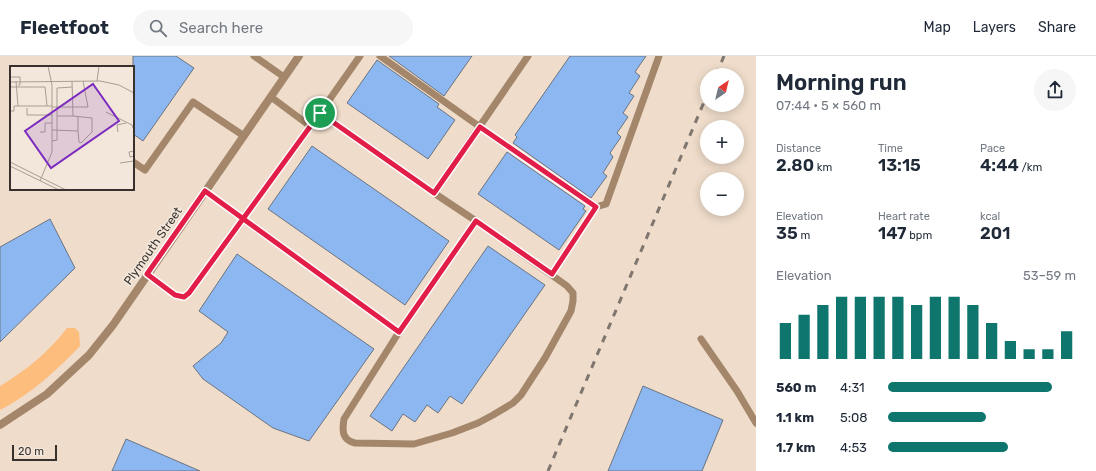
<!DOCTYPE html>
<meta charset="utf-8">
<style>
:root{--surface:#fff;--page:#f6f6f7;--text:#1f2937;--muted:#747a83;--line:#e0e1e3;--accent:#0f766e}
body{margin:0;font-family:Rubik,sans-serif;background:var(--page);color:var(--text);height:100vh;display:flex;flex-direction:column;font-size:15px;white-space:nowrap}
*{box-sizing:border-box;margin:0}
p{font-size:13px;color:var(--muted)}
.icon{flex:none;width:22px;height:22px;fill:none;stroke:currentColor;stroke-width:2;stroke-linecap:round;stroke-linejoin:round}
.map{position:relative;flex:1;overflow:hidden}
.side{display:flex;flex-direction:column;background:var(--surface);width:340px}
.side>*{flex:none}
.needle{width:26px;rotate:35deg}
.buttons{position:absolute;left:700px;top:12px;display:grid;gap:8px}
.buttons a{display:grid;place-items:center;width:44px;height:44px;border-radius:50%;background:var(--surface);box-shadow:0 2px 10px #0003;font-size:20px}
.scale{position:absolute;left:12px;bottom:10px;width:45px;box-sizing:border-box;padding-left:4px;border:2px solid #37322d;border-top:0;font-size:11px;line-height:14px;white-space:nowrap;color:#37322d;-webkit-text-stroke:3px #f3e6da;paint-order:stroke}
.pin{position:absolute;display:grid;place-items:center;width:34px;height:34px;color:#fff;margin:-17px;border:2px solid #fff;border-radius:50%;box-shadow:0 1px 4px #0007}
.round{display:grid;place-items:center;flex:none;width:42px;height:42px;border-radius:21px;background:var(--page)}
.head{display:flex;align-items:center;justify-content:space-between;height:68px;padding:0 20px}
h1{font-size:22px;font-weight:600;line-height:30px}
.stats{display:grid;grid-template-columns:repeat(3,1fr);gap:6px;height:68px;padding:4px 20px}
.stats div{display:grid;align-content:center}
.stats b{font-size:17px;font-weight:600}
.stats small{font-size:11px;font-weight:400}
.stats p{font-size:11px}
.chart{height:112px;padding:8px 20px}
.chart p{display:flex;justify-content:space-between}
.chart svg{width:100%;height:72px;margin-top:4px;stroke:var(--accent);stroke-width:6}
ul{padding:0 20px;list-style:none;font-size:13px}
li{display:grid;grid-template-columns:64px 48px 1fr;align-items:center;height:30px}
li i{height:10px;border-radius:5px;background:var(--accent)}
header{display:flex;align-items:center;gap:24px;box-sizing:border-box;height:56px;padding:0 20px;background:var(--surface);border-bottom:1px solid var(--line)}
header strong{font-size:19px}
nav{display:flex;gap:22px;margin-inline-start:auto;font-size:14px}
.search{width:280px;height:36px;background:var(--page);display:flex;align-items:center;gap:10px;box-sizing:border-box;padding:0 14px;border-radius:22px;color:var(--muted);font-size:15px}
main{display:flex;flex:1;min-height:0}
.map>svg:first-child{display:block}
</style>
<header>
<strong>Fleetfoot</strong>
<div class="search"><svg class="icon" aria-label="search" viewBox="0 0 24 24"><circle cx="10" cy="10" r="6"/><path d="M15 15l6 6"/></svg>Search here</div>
<nav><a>Map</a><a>Layers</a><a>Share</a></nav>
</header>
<main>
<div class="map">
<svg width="756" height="415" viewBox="0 0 756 415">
<rect width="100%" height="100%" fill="#f3e6da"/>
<path fill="#efdcca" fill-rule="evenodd" d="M 0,0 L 756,0 L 756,415 L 0,415 ZM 11,11 L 133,11 L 133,133 L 11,133 ZM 707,19 L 737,19 L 737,49 L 707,49 ZM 707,71 L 737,71 L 737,101 L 707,101 ZM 707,123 L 737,123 L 737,153 L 707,153 Z"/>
<path fill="#fdbd7c" d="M 67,272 L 75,272 L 79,276 L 80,290 C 57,314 30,339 0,354 L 0,330 C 25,315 49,296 67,272 Z"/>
<path fill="#8db7f1" stroke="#6b7480" d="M 133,0 L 176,0 L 194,12 L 143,85 L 133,78 Z
M 389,0 L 472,0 L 444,40 Z
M 570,0 L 646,0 L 635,16 L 640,20 L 629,37 L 634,40 L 623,57 L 628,61 L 617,77 L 621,81 L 610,97 L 613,101 L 603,117 L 607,120 L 591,142 L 513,87 L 517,81 L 515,79 Z
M 377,4 L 439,48 L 437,51 L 455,64 L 428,103 L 347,47 Z
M 312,90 L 449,185 L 405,249 L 268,153 Z
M 507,96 L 585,150 L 583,153 L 586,155 L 559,194 L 478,138 Z
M 50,163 L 75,212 L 0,286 L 0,191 Z
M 488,190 L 545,229 L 462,348 L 450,340 L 438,357 L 427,349 L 415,366 L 403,358 L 392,375 L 370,360 Z
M 237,198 L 374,293 L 309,385 L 273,372 L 203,323 L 193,310 L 221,287 L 228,276 L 199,255 Z
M 643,330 L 723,364 L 702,415 L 608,415 Z
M 126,383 L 200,415 L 112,415 Z"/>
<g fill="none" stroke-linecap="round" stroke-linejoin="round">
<path stroke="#a4876b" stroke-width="7" d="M 254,0 L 284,21
M 380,0 L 480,71 L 596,151 L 606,148 L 659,0
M 271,41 L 310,70
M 320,57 L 360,0
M 133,106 L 145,114 L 193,46 L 244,80
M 205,135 L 399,276 L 344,363 C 342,375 342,384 355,387 L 414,388 L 452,377 L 478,367 L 493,359 L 513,347 L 521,339 L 545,302 L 571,255 L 573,245 L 573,237 L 567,230 L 476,165 L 434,137
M 147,218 L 175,239 L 184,241 L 189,237 L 320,57 L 434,137 L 528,0
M 552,218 L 596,151
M 399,276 L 476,165
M 701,283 L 737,335 L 756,367"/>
<path stroke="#a4876b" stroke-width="8" d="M 0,369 L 47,338 L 89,299 L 113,269 L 299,0"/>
<path stroke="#7e766f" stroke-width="3" stroke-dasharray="7 7" stroke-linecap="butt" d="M 716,19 L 724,0
M 548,415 L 707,39"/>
</g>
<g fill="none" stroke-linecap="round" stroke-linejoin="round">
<g stroke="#fff" stroke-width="8">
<path id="route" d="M 320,57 L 189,237 L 184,241 L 175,239 L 147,218 L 205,135 L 399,276 L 476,165 L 552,218 L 596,151 L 480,71 L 434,137 L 320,57"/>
</g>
<use href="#route" stroke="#e11d48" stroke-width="5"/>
</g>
<g text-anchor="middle" stroke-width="3.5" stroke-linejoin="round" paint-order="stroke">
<g font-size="12" fill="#37322d" stroke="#f3e6da">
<text transform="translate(153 190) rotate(-55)" y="4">Plymouth Street</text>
</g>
</g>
<g transform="translate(10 10)">
<rect width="124" height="124" fill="#f3e6da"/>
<path fill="none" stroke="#a89e95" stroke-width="1" d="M 0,11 L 10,11 L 10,19 L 8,19M 6,15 L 8,40 L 37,40M 87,15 L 89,0M 0,16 L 90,15 L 109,19 L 124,27M 0,21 L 35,21 L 37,40 L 42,40M 42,41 L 78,41 L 73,15M 17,42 L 17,49 L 42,49M 0,45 L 4,45 L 4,40 L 8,40M 96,46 L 122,59 L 123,62M 47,50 L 47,22 L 62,21M 68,50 L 68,65M 42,64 L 68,65 L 69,76 L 71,77 L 82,66 L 82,52 L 63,50M 30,66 L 35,66 L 35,57 L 42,57M 108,66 L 107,59 L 116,57M 42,75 L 47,74 L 47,50 L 63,50 L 62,15M 124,85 L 119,86 L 120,91 L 124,90M 0,96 L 56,124M 110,97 L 124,95M 0,100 L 49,124M 30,115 L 42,86 L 42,19 L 38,0"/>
<path fill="#7b2cbf" fill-opacity="0.15" stroke="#7b2cbf" stroke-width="2" d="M 83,18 L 109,55 L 41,102 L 15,65 Z"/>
<rect width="124" height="124" fill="none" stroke="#37322d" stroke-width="2"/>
</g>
</svg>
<div class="buttons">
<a><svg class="needle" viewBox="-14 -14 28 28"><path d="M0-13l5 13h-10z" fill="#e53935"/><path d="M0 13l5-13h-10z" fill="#747a83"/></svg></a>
<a>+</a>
<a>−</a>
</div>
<div class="scale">20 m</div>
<div class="pin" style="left:320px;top:57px;background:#1e9e55"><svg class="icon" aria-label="arrive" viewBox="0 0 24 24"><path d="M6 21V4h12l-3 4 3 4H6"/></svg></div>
</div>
<section class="side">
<div class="head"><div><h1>Morning run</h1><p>07:44 · 5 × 560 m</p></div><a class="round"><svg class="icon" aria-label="share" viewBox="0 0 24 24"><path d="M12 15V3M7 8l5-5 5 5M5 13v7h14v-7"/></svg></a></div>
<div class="stats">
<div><p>Distance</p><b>2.80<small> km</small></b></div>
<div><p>Time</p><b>13:15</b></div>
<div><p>Pace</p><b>4:44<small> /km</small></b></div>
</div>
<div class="stats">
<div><p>Elevation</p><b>35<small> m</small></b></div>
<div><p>Heart rate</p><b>147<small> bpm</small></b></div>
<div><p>kcal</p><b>201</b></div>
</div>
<div class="chart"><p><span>Elevation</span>53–59 m</p>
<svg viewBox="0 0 160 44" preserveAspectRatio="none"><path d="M5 44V22M15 44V17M25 44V11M35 44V6M45 44V6M55 44V6M65 44V6M75 44V11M85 44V6M95 44V6M105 44V11M115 44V22M125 44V33M135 44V38M145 44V38M155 44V27"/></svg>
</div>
<ul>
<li><b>560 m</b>4:31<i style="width:87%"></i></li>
<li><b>1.1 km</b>5:08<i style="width:52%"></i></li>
<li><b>1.7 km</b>4:53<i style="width:64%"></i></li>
</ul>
</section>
</main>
